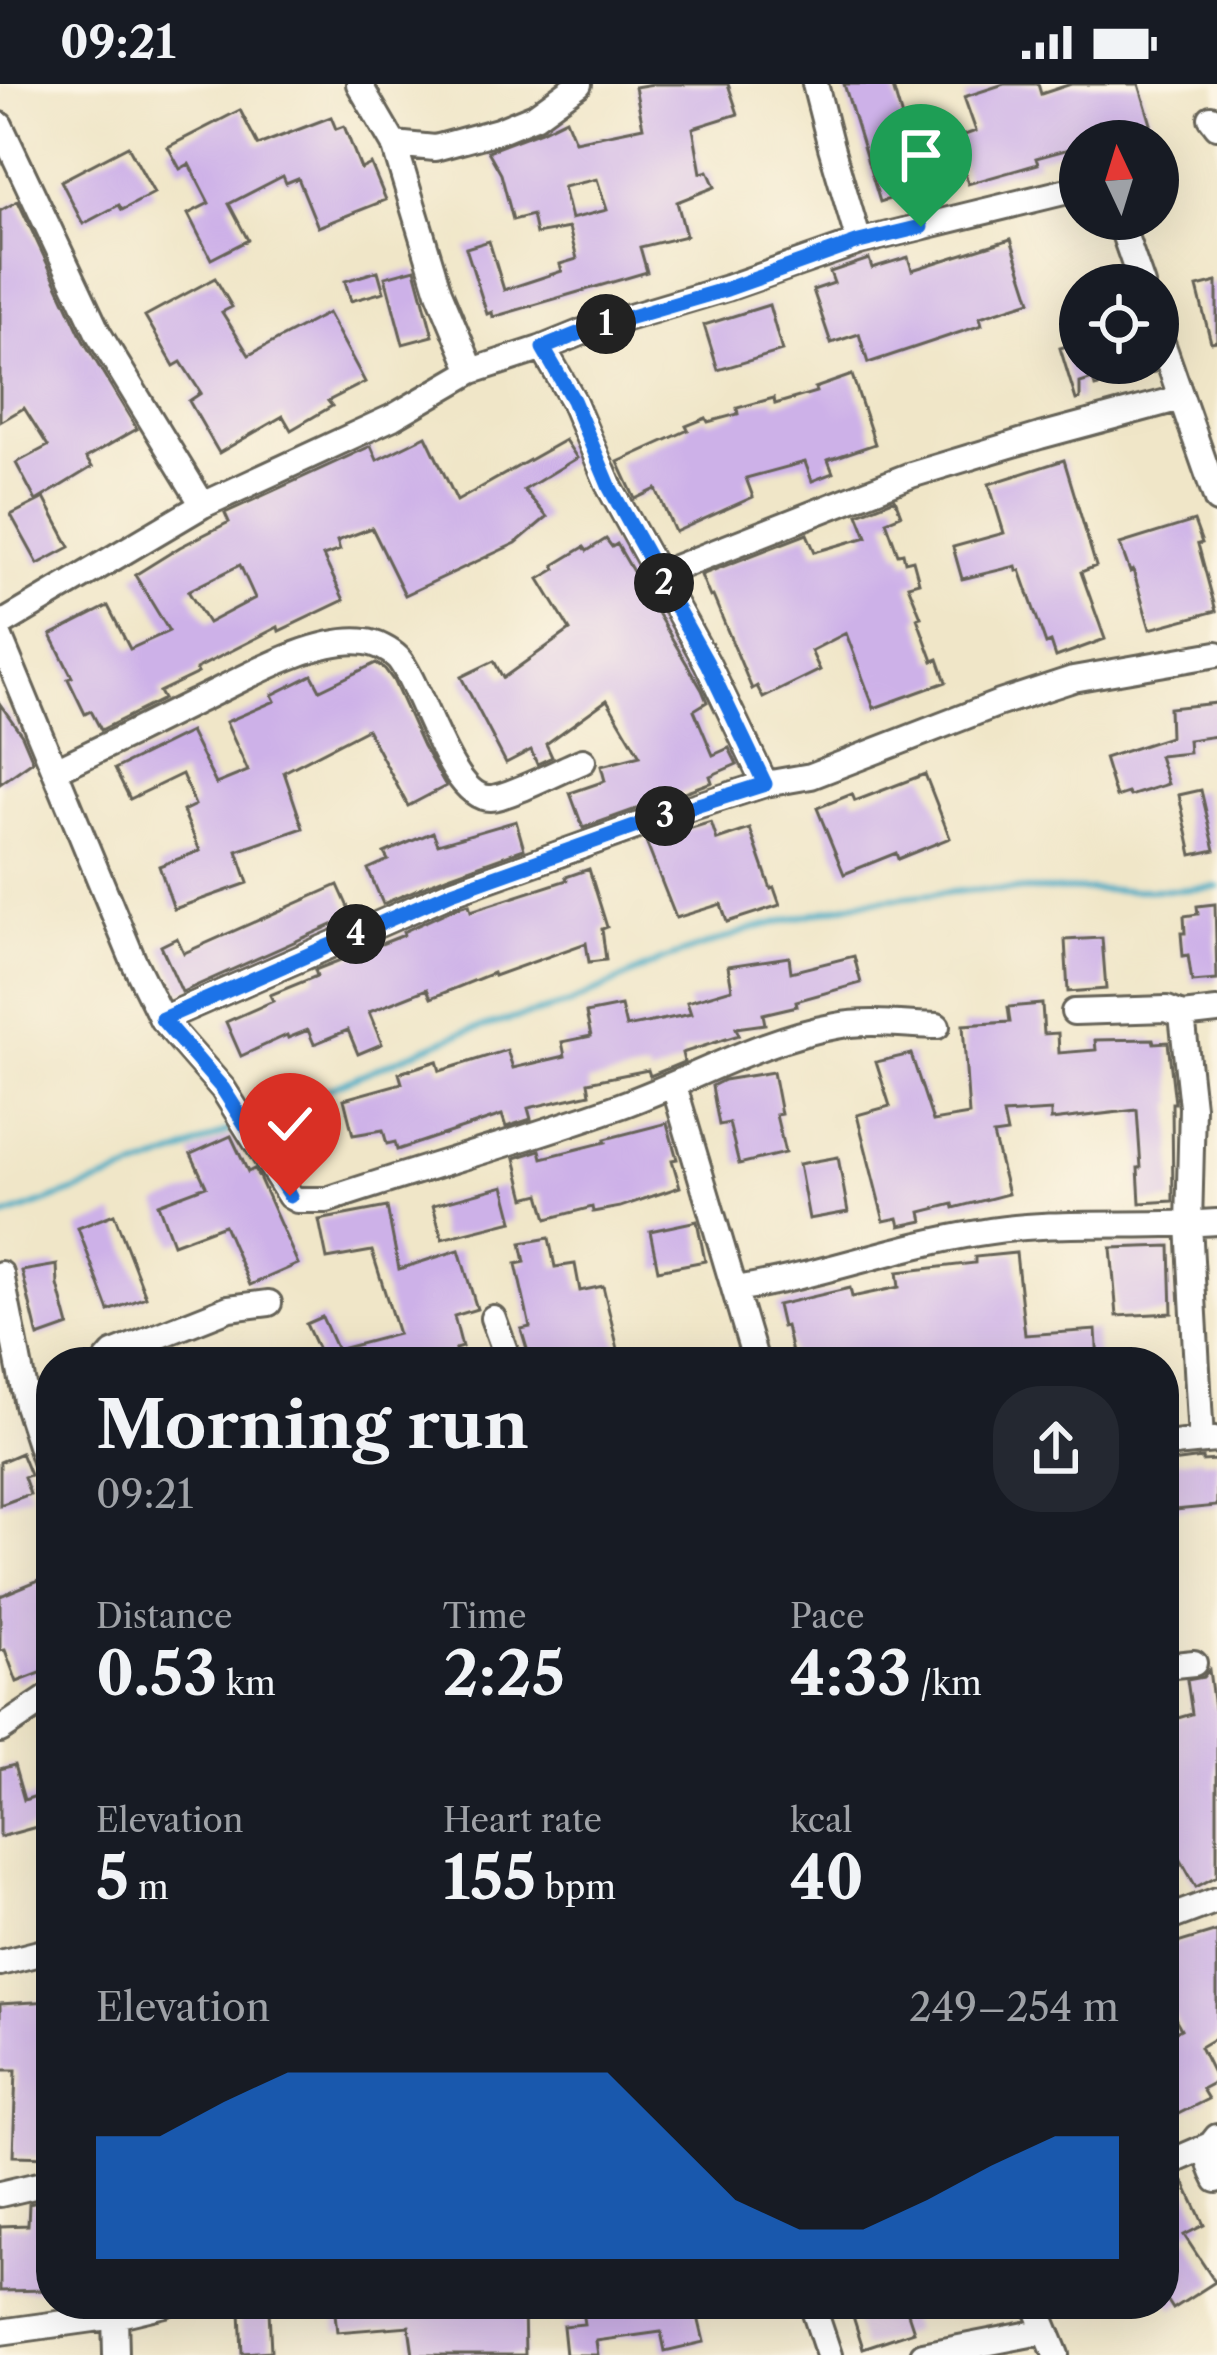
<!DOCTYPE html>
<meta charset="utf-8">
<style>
:root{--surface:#171b24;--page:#242831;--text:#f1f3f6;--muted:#9ea1a6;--accent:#1a73e8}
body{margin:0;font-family:"Libre Caslon Text",serif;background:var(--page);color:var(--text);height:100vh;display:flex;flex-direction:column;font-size:45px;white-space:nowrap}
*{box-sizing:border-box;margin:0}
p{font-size:39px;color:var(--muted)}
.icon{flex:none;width:66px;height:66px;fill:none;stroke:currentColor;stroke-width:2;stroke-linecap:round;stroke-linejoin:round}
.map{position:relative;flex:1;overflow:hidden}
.drawer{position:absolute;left:36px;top:1263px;width:1143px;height:972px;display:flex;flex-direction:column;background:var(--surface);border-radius:48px;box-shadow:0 12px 48px #0002}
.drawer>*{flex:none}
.needle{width:78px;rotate:356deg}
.fabs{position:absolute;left:1059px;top:36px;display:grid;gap:24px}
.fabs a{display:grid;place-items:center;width:120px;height:120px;border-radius:50%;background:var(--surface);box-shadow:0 12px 48px #0002;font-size:60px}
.pin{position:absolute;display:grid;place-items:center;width:102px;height:102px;color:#fff;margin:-123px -51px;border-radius:50% 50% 50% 0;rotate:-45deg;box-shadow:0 0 12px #0007}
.pin .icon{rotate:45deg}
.km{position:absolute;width:60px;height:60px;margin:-30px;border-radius:50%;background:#222;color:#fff;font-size:33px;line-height:60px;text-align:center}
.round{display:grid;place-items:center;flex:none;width:126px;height:126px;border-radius:48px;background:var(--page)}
.head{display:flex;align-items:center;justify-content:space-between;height:204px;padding:0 60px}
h1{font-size:66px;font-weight:700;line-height:90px}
.figures{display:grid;grid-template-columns:repeat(3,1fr);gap:18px;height:204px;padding:12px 60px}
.figures div{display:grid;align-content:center}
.figures b{font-size:60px;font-weight:700}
.figures small{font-size:33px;font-weight:400}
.figures p{font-size:33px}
.chart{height:336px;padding:24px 60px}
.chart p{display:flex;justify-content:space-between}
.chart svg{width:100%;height:216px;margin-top:12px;fill:var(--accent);opacity:.7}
.status{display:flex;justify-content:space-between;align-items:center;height:84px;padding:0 60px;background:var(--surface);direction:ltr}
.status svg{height:33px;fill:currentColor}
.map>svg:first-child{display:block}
</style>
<div class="status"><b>09:21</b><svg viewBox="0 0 49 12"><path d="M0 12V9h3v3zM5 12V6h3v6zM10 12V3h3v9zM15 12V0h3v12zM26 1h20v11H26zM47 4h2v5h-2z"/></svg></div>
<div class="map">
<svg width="1217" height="2271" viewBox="0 0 1217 2271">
<rect width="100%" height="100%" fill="#fcf5e5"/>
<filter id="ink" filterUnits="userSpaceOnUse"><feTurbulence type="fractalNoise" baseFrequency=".00833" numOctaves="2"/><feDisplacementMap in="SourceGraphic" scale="24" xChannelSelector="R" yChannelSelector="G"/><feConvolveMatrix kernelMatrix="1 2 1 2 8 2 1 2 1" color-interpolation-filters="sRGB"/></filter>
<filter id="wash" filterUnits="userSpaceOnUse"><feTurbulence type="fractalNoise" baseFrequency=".004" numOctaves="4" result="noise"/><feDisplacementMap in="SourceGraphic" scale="48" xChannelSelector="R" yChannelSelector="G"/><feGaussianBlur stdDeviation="2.7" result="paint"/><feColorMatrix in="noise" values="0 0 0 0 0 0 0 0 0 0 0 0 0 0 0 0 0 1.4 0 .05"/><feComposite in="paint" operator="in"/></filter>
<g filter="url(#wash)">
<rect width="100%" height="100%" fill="#f0e6c8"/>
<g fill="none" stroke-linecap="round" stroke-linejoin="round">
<path stroke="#46acc5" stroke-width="6" d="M 249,1038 L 463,948 L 570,920 L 660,877 L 755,844 L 860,818 L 972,806 L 1177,806 L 1217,803
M 0,1134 L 176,1071 L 237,1043"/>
</g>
<g id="blocks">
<path fill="#cdb1e8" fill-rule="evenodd" d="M 653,0 L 728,0 L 738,30 L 693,44 L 701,89 L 708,87 L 715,103 L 677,118 L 686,152 L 640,163 L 647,188 L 493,233 L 492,228 L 487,230 L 466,164 L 489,157 L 504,206 L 562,187 L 560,180 L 577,175 L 569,144 L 536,150 L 532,131 L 513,136 L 501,90 L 488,67 L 541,47 L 566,35 L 575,57 L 643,43 L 635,3 ZM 597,95 L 607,126 L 571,135 L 563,103 Z
M 844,0 L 892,0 L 923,105 L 880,118 Z
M 1004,0 L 1038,0 L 1041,10 L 1071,0 L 1139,0 L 1151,40 L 1089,57 L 1080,57 L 1080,62 L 1036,74 L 1038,80 L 968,100 L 956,54 L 976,47 L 964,13 Z
M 240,26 L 258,61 L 331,33 L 336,45 L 344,42 L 361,85 L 371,80 L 386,116 L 318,143 L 298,94 L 286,99 L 283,92 L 229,120 L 248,156 L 211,175 L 188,130 L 209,119 L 189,80 L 180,85 L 168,63 Z
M 128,62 L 154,109 L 122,126 L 119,121 L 83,140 L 61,97 Z
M 18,117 L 83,256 L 137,345 L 86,374 L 92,383 L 36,417 L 16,379 L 48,362 L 24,324 L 0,338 L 0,127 Z
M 1011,155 L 1031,217 L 980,233 L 982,241 L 868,279 L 859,250 L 831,259 L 813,206 L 834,199 L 830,188 L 869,175 L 872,184 L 908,173 L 912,186 Z
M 415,185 L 433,252 L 403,260 L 385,193 Z
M 378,187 L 384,208 L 351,217 L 345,197 Z
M 215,194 L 232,223 L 222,228 L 249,271 L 328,229 L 365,298 L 328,317 L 332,322 L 291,346 L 283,332 L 219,369 L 189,317 L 201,309 L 181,278 L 174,282 L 145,232 Z
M 1217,198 L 1217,257 L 1211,258 L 1197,203 Z
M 769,221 L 782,267 L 718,286 L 704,241 Z
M 1080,258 L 1080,279 L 1152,279 L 1155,288 L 1095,303 L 1093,295 L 1080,299 L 1080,315 L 1076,316 L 1060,264 Z
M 852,291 L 875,360 L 828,376 L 833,389 L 812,397 L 805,378 L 746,394 L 753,413 L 675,448 L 656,405 L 635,415 L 618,378 L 688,346 L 686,342 L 706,334 L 708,338 L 738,330 L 737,324 L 774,314 L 775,320 L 816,308 L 815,304 Z
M 426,352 L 457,417 L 565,356 L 577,374 L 524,406 L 547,433 L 516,459 L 405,511 L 372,444 L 337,457 L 340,466 L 323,472 L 344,516 L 279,547 L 278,543 L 196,585 L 198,589 L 159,608 L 163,615 L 101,646 L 91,627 L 85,630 L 68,595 L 72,593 L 51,551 L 108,522 L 130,565 L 169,547 L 135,491 L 180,463 L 229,438 L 225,429 L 371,362 L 377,376 ZM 240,481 L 255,514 L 208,539 L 188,507 Z
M 1064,376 L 1096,482 L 1081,488 L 1105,555 L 1056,573 L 1051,558 L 1046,560 L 1020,486 L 1017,487 L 1016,482 L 962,495 L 953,463 L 1004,449 L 989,400 Z
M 44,414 L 70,463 L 38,480 L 11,431 Z
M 895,415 L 901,431 L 886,437 L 898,470 L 903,469 L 905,478 L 913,476 L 919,498 L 908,501 L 921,533 L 917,534 L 933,577 L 938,575 L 946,598 L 874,624 L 846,549 L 811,567 L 820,586 L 763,614 L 757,602 L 752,605 L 713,512 L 710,513 L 701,491 L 807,450 L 815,468 L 867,453 L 858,430 Z
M 1194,437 L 1202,459 L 1198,460 L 1216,527 L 1150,545 L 1133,486 L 1130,488 L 1120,460 Z
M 606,455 L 612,463 L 617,460 L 702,606 L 707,618 L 694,626 L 713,671 L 729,664 L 737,680 L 710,692 L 712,698 L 583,744 L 570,709 L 605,697 L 601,682 L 640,672 L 607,616 L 546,660 L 552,673 L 537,680 L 531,666 L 506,679 L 461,593 L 494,577 L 503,594 L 570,546 L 539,495 L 556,485 L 554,481 L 584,463 L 587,467 Z
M 376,579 L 385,585 L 393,596 L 423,662 L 446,702 L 408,722 L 367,645 L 284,688 L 303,744 L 237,767 L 248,799 L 174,825 L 159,782 L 200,767 L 183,727 L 195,721 L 182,690 L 130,715 L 115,685 L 190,648 L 216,700 L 248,687 L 226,638 L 275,617 L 272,611 L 312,591 L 320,606 Z
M 1217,619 L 1217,652 L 1188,656 L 1189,669 L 1159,672 L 1168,700 L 1130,712 L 1128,709 L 1116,713 L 1104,674 L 1170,653 L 1169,624 Z
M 0,620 L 22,651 L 33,677 L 0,700 Z
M 925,690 L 950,754 L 898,775 L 896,769 L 844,790 L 817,724 L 852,710 L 855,717 Z
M 1201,706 L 1215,766 L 1192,771 L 1179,711 Z
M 516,737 L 524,765 L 446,793 L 383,820 L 368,785 L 388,776 L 384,769 L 433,748 L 438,760 Z
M 711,738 L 717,756 L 750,745 L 771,805 L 774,804 L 780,821 L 727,838 L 721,820 L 676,834 L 646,758 Z
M 589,785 L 607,843 L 602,845 L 606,876 L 589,878 L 586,859 L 494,892 L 493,889 L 431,914 L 427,905 L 369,928 L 382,960 L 358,970 L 348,946 L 314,960 L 308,946 L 288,954 L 287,951 L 241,972 L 226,938 L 273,917 L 270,911 L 317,892 L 315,886 L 404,851 L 403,848 L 458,823 L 469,820 L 471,827 L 567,796 L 566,793 Z
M 338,801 L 352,832 L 182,908 L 161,862 L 177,854 L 184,869 Z
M 1215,820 L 1217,896 L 1192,898 L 1188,871 L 1183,872 L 1181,849 L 1185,849 L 1184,832 L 1198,830 L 1197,822 Z
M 1102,854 L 1106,905 L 1068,908 L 1065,856 Z
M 854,872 L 861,899 L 796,917 L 797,922 L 763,930 L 765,940 L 736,944 L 739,951 L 682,969 L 684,978 L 650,992 L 648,986 L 588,998 L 590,1010 L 528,1024 L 531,1035 L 506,1043 L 502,1031 L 397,1066 L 395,1058 L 387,1060 L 383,1046 L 353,1051 L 344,1015 L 402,999 L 399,989 L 437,977 L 440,987 L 507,966 L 513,984 L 565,972 L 562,958 L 591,952 L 586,929 L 621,922 L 626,943 L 691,930 L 687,918 L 732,905 L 728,882 L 789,873 L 791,888 Z
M 1042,920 L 1044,950 L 1058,949 L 1059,969 L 1096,966 L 1095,956 L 1153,955 L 1154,959 L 1168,958 L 1175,1019 L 1172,1019 L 1173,1117 L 1140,1119 L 1138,1084 L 1141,1084 L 1137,1026 L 1051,1036 L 1051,1027 L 1003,1030 L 1007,1049 L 993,1051 L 1008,1110 L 954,1124 L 953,1120 L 921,1128 L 923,1137 L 900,1142 L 898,1134 L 884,1137 L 857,1031 L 890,1022 L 876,978 L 911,970 L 933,1037 L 969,1031 L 963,941 L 1010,938 L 1008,923 Z
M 773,988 L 781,1030 L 776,1031 L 785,1069 L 739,1080 L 729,1039 L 719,1041 L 712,1002 L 724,996 Z
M 667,1039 L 677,1075 L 672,1076 L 680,1103 L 620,1123 L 593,1128 L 592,1123 L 547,1135 L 540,1110 L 525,1114 L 515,1074 L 540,1066 L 542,1074 L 606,1058 L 605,1055 Z
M 231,1052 L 248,1088 L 254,1085 L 259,1093 L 298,1180 L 250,1201 L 224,1141 L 173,1160 L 158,1120 L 206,1102 L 191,1070 Z
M 838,1073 L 848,1128 L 809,1135 L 799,1080 Z
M 504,1102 L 513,1137 L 442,1155 L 433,1121 Z
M 387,1123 L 399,1185 L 459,1166 L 477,1225 L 454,1232 L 462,1263 L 455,1265 L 459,1278 L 313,1278 L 313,1272 L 320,1270 L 306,1240 L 322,1233 L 337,1266 L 398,1250 L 372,1167 L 327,1175 L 319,1136 Z
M 114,1130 L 146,1213 L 109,1227 L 78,1144 Z
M 697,1137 L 705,1177 L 658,1186 L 650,1147 Z
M 549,1154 L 555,1183 L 575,1180 L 580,1207 L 603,1202 L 621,1278 L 531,1278 L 521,1245 L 530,1243 L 516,1180 L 525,1178 L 521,1159 Z
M 1170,1162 L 1172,1229 L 1117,1232 L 1111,1164 Z
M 1016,1169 L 1025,1251 L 1096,1246 L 1098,1278 L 794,1278 L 786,1242 L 782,1243 L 777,1221 L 850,1204 L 852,1213 L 899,1203 L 897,1188 L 975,1179 L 975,1173 Z
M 57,1181 L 58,1201 L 69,1242 L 38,1253 L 22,1187 Z
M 21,1369 L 30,1391 L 24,1393 L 30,1410 L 0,1421 L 0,1378 Z
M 1202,1374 L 1202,1377 L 1217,1376 L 1217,1422 L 1164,1427 L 1164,1379 Z
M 51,1491 L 51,1585 L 17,1598 L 5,1566 L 0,1567 L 0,1512 Z
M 1209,1586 L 1214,1624 L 1217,1623 L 1217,1792 L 1196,1803 L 1164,1746 L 1164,1638 L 1192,1630 L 1187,1596 L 1203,1593 Z
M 14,1681 L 24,1716 L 51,1707 L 51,1739 L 0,1753 L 0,1685 Z
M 1217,1847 L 1217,1953 L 1200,1963 L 1217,1997 L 1202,2005 L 1208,2015 L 1164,2037 L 1164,1954 L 1181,1945 L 1164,1914 L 1164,1863 Z
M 51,1917 L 51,2073 L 13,2072 L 16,1986 L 0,1986 L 0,1920 Z
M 1184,2098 L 1204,2141 L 1184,2151 L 1215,2198 L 1173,2225 L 1164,2211 L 1164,2107 Z
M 51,2115 L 51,2206 L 0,2207 L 0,2142 L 28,2141 L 29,2120 Z
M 334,2220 L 524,2220 L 525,2271 L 413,2271 L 409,2242 L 337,2248 Z
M 581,2220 L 695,2220 L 704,2258 L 665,2267 L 661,2248 L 596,2257 L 598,2271 L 566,2271 L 563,2242 L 584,2240 Z
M 870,2220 L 905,2220 L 914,2247 L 863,2264 L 851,2226 Z
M 269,2226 L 271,2267 L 242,2269 L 240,2228 Z"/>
</g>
</g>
<g filter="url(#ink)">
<use href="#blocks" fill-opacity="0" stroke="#666358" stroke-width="3"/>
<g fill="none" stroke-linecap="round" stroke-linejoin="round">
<g stroke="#666358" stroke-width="30">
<path id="street" d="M 359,0 L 394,60 L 439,208 L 472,287
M 815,0 L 831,63 L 859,158
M 1211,34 L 1217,42
M 0,41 L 98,249 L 203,421
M 394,60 L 435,64 L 498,47 L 535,32 L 579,0
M 1119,135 L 1142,201
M 1158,247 L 1217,416
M 543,264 L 573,317 L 610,404 L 707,579 L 765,700
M 660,490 L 911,391 L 1040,352 L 1181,314
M 0,541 L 203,421 L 393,333 L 472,287 L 543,264 L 590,245 L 727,204 L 859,158 L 1080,104
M 0,554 L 133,876 L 162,935 L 223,1005 L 290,1112 L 297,1116 L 327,1116 C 422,1084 519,1058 614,1024 C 689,998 757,956 836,942 C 868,936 905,941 937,942
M 56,686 C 102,664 149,641 195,618 C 240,597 316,551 366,558 C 376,559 390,566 398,574 C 422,602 450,715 490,714 C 507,714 563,685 583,677
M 1074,928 L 1167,925 L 1182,931 L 1192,1023 L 1189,1140 L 1201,1357
M 1182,931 L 1217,927
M 162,935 L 452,808 L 677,728 L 765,700 L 811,692 L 997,620 L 1073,595 L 1217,570
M 674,1002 L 756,1278
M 1,1190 L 27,1321 L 51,1395
M 735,1205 C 817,1193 896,1162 978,1149 C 1056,1135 1138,1144 1217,1138
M 493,1234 L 509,1278
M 106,1278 L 113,1270 L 229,1224 L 269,1219
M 1164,1361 L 1215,1356
M 1164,1582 L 1194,1579
M 0,1646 L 51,1612
M 1164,1836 L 1217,1816
M 0,1879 L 51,1866
M 1217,2053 C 1204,2067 1209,2081 1217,2096
M 1164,2081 L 1210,2061
M 0,2110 L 51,2098
M 812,2220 L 829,2271
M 1035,2220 L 1056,2271
M 115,2232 L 116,2271
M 0,2248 L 115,2232 L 165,2220
M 923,2271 L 1046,2247"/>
</g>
<use href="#street" stroke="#fff" stroke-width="24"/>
</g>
</g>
<g fill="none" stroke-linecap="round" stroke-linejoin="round" filter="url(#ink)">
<g stroke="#fff" stroke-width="24">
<path id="route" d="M 290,1112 L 223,1005 L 162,935 L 452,808 L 676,728 L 765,700 L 707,579 L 610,404 L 573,316 L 543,264 L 590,245 L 727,205 L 859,158 L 921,143"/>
</g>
<use href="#route" stroke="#1a73e8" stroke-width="15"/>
</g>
</svg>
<div class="fabs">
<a><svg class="needle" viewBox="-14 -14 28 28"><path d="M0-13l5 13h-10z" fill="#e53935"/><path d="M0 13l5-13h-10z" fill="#9ea1a6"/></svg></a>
<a><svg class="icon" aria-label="locate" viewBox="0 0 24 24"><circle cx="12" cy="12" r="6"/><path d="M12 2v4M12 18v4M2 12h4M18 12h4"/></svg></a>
</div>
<div class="pin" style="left:921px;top:143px;background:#1e9e55"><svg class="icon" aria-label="arrive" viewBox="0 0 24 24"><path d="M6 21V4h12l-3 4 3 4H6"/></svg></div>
<div class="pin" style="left:290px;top:1112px;background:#d93025"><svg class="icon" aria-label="check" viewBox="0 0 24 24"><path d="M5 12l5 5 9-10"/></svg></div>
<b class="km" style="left:606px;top:240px">1</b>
<b class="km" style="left:664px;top:499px">2</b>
<b class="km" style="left:665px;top:732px">3</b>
<b class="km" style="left:356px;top:850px">4</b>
<section class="drawer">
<div class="head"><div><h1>Morning run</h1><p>09:21</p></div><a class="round"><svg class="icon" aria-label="share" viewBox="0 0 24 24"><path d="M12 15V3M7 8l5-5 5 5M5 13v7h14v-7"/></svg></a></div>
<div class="figures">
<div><p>Distance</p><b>0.53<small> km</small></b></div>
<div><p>Time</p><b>2:25</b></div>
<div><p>Pace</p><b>4:33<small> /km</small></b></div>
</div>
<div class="figures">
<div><p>Elevation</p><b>5<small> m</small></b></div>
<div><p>Heart rate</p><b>155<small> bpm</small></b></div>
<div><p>kcal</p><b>40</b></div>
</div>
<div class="chart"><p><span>Elevation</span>249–254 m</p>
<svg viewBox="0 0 160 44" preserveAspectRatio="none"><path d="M0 44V19L10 19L20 12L30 6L40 6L50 6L60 6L70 6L80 6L90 19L100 32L110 38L120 38L130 32L140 25L150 19L160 19V44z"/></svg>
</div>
</section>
</div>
